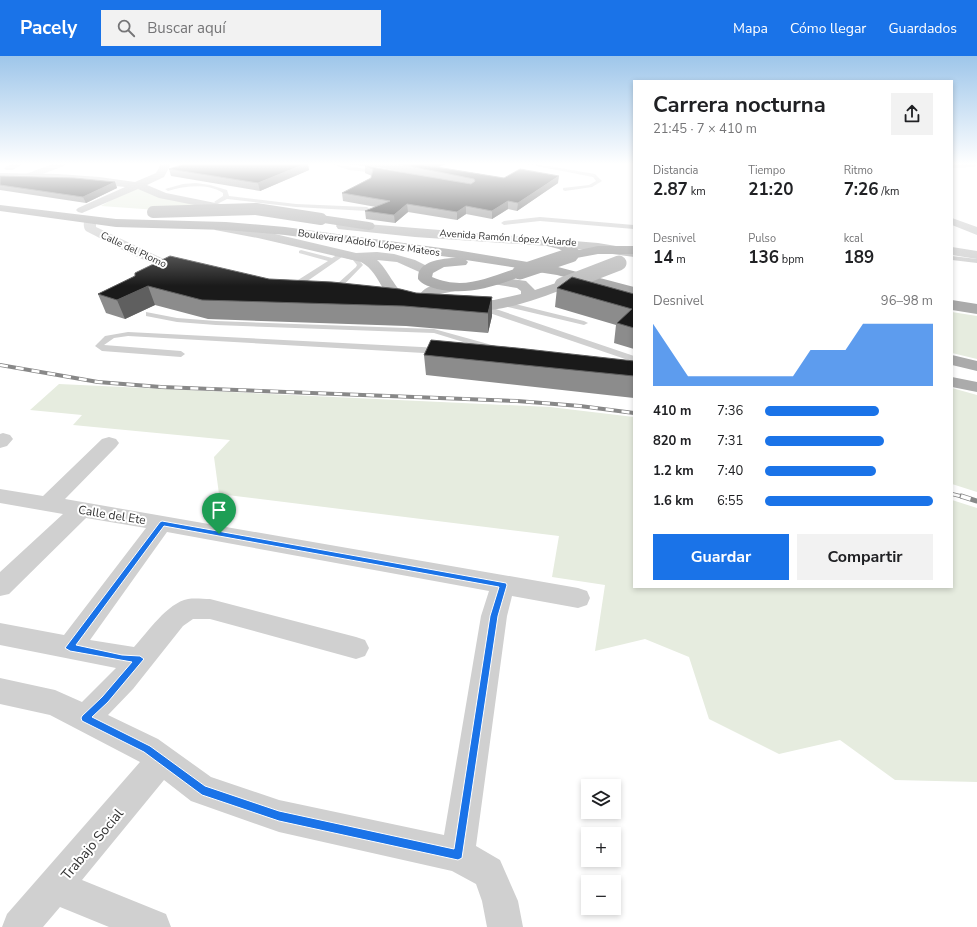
<!DOCTYPE html>
<html lang="es">
<meta charset="utf-8">
<style>
:root{--surface:#fff;--page:#f2f2f2;--text:#202124;--muted:#757577;--accent:#1a73e8}
body{margin:0;font-family:"Nunito Sans",sans-serif;background:var(--page);color:var(--text);height:100vh;display:flex;flex-direction:column;font-size:15px;white-space:nowrap}
*{box-sizing:border-box;margin:0}
p{font-size:13px;color:var(--muted)}
.icon{flex:none;width:22px;height:22px;fill:none;stroke:currentColor;stroke-width:2;stroke-linecap:round;stroke-linejoin:round}
.map{position:relative;flex:1;overflow:hidden}
.details{position:absolute;left:633px;top:24px;width:320px;height:508px;display:flex;flex-direction:column;background:var(--surface);border-radius:0px;box-shadow:0 2px 6px #0003}
.details>*{flex:none}
.fabs{position:absolute;left:581px;top:723px;display:grid;gap:8px}
.fabs a{display:grid;place-items:center;width:40px;height:40px;border-radius:0px;background:var(--surface);box-shadow:0 2px 6px #0003;font-size:20px}
.pin{position:absolute;display:grid;place-items:center;width:34px;height:34px;color:#fff;margin:-41px -17px;border-radius:50% 50% 50% 0;rotate:-45deg;box-shadow:0 0 4px #0007}
.pin .icon{rotate:45deg}
.round{display:grid;place-items:center;flex:none;width:42px;height:42px;border-radius:0px;background:var(--page)}
.overview{display:flex;align-items:center;justify-content:space-between;height:68px;padding:0 20px}
h1{font-size:22px;font-weight:700;line-height:30px}
.metrics{display:grid;grid-template-columns:repeat(3,1fr);gap:6px;height:68px;padding:4px 20px}
.metrics div{display:grid;align-content:center}
.metrics b{font-size:17px;font-weight:700}
.metrics small{font-size:11px;font-weight:400}
.metrics p{font-size:11px}
.chart{height:112px;padding:8px 20px}
.chart p{display:flex;justify-content:space-between}
.chart svg{width:100%;height:72px;margin-top:4px;fill:var(--accent);opacity:.7}
.button{display:flex;gap:8px;margin-top:auto;padding:8px 20px}
.button a{flex:1;height:46px;border-radius:0px;background:var(--accent);color:#fff;font-size:16px;font-weight:700;line-height:46px;text-align:center}
.button a+a{background:var(--page);color:var(--text)}
ul{padding:0 20px;list-style:none;font-size:13px}
li{display:grid;grid-template-columns:64px 48px 1fr;align-items:center;height:30px}
li i{height:10px;border-radius:5px;background:var(--accent)}
header{display:flex;align-items:center;gap:24px;box-sizing:border-box;height:56px;padding:0 20px;background:var(--accent);color:#fff}
header strong{font-size:19px}
nav{display:flex;gap:22px;margin-inline-start:auto;font-size:14px}
.search{width:280px;height:36px;background:var(--page);display:flex;align-items:center;gap:10px;box-sizing:border-box;padding:0 14px;border-radius:0px;color:var(--muted);font-size:15px}
.map>svg:first-child{display:block}
</style>
<header>
<strong>Pacely</strong>
<div class="search"><svg class="icon" aria-label="search" viewBox="0 0 24 24"><circle cx="10" cy="10" r="6"/><path d="M15 15l6 6"/></svg>Buscar aquí</div>
<nav><a>Mapa</a><a>Cómo llegar</a><a>Guardados</a></nav>
</header>
<div class="map">
<svg width="977" height="871" viewBox="0 0 977 871">
<rect width="100%" height="100%" fill="#fff"/>
<path fill="#e6ecdf" d="M 135,130 L 222,152 L 157,154 L 101,150 Z
M 952,256 L 977,260 L 977,303 L 952,297 Z
M 59,328 L 550,351 L 634,361 L 634,531 L 952,531 L 952,444 L 977,452 L 977,726 L 895,724 L 840,684 L 779,698 L 709,663 L 689,601 L 645,583 L 595,595 L 605,529 L 552,521 L 559,480 L 219,438 L 214,401 L 230,384 L 73,369 L 82,359 L 30,354 Z
M 952,332 L 977,339 L 977,436 L 952,428 Z"/>
<g fill="none" stroke-linecap="round" stroke-linejoin="round">
<path fill="#d0d0d0" fill-rule="evenodd" d="M 331,108 L 381,115 L 378,117 L 349,114 Z
M 526,108 L 536,108 L 595,118 L 602,125 L 592,131 L 565,135 L 563,134 L 563,132 L 589,129 L 596,125 L 593,121 Z
M 196,127 L 210,129 L 227,134 L 229,140 L 296,148 L 367,151 L 370,153 L 367,155 L 296,151 L 227,143 L 217,148 L 214,146 L 223,140 L 223,137 C 208,127 185,130 168,135 L 165,133 L 183,128 Z
M 540,161 L 634,169 L 634,173 L 540,165 L 504,169 L 501,167 L 504,165 Z
M 301,194 L 332,202 C 339,197 349,194 356,199 L 354,201 L 357,202 L 363,209 L 334,239 L 328,239 L 327,237 L 356,211 L 357,209 L 353,204 L 342,201 L 293,235 L 287,235 L 287,231 L 328,205 L 299,197 L 299,195 Z
M 952,200 L 977,203 L 977,207 L 952,204 Z
M 500,245 L 503,245 L 584,265 L 588,267 L 584,269 L 500,249 Z
M 475,248 L 481,248 L 634,300 L 634,306 L 475,252 Z
M 146,256 L 177,262 L 216,265 L 434,273 L 499,291 L 500,293 L 496,296 L 434,277 L 216,269 L 177,266 L 146,260 Z
M 128,276 L 441,292 L 445,295 L 441,298 L 128,280 L 114,282 L 104,289 L 181,295 L 185,298 L 181,301 L 102,295 L 95,290 L 105,280 Z"/>
<path fill="#d0d0d0" fill-rule="evenodd" d="M 11,108 L 24,108 L 12,114 L 6,114 L 4,112 Z
M 52,108 L 66,108 L 64,110 L 32,122 L 26,122 L 24,120 L 26,118 Z
M 952,108 L 977,108 L 977,109 L 973,111 L 952,112 Z
M 90,161 L 94,162 L 96,164 L 96,171 L 172,207 L 191,210 L 193,213 L 191,216 C 169,221 108,186 86,175 C 83,172 83,165 86,162 Z
M 952,162 L 977,171 L 977,179 L 952,169 Z
M 952,191 L 977,195 L 977,203 L 952,199 Z
M 3,377 L 10,379 L 13,383 L 7,390 L 0,392 L 0,378 Z
M 109,381 L 116,383 L 119,387 L 116,391 L 65,443 L 578,532 L 587,535 L 590,542 L 587,549 L 578,552 L 512,540 L 507,560 L 476,790 L 500,804 L 518,845 L 523,871 L 487,871 L 482,845 L 476,828 L 452,815 L 279,776 L 191,745 L 164,724 L 82,824 L 166,858 L 171,871 L 109,871 L 60,851 L 43,871 L 2,871 L 7,858 L 140,706 L 50,659 L 0,648 L 0,622 L 55,634 L 82,646 L 116,612 L 0,589 L 0,567 L 64,579 L 146,472 L 86,462 L 9,538 L 0,540 L 0,516 L 63,458 L 0,447 L 0,433 L 43,440 L 102,383 ZM 167,476 L 489,535 L 481,560 L 444,779 L 279,744 L 211,721 L 158,683 L 108,659 L 133,633 L 183,570 L 193,563 L 210,563 L 356,603 L 365,600 L 369,592 L 365,584 L 356,581 L 210,543 C 203,543 195,542 188,543 C 167,547 148,576 134,591 L 90,584 Z"/>
<path fill="#bdbdbd" fill-rule="evenodd" d="M 161,108 L 171,108 L 164,121 L 147,129 L 166,137 L 235,151 L 239,152 L 241,154 L 239,156 L 235,157 L 159,142 L 138,133 L 82,157 L 78,156 L 76,154 L 78,152 L 125,131 L 58,124 L 0,123 L 0,117 L 58,118 L 99,121 L 135,126 L 156,117 Z
M 342,166 L 598,187 L 634,193 L 634,201 L 562,191 L 415,181 L 338,173 L 336,170 L 338,167 Z
M 219,167 L 258,174 L 356,197 L 377,196 L 394,198 L 415,204 L 431,212 L 433,215 L 431,218 L 426,219 L 397,206 L 377,204 C 386,211 397,236 405,238 C 410,239 415,238 421,240 L 420,238 C 427,228 444,226 455,229 L 457,232 L 455,235 L 435,239 L 449,245 L 452,248 L 449,251 L 444,253 L 425,246 L 423,244 L 421,246 C 379,257 387,220 361,206 L 258,182 L 215,174 L 213,171 L 215,168 Z
M 498,221 L 526,225 L 535,234 L 562,225 L 567,226 L 569,229 L 567,232 C 534,244 492,261 457,252 L 454,249 L 457,246 L 494,244 L 521,238 L 521,235 L 517,232 L 493,228 L 491,225 L 493,222 Z"/>
<path fill="#ababab" fill-rule="evenodd" d="M 0,149 L 116,163 L 226,166 L 285,171 L 456,194 L 558,211 L 634,231 L 634,240 L 557,219 L 525,214 L 527,216 L 525,219 C 496,230 468,240 437,233 C 431,231 422,229 418,223 C 418,220 418,216 420,214 C 426,204 446,202 456,202 L 285,179 L 226,174 L 116,171 L 0,155 ZM 466,204 L 518,212 C 487,221 465,235 432,221 L 433,217 L 444,211 L 466,209 L 468,206 Z
M 321,159 L 369,166 L 373,167 L 375,170 L 373,173 L 369,174 L 317,166 L 315,163 L 317,160 Z
M 552,183 L 569,187 L 579,194 L 598,190 L 634,190 L 634,198 L 598,198 L 571,203 L 566,202 L 564,199 L 566,197 L 559,193 L 547,190 L 546,187 L 547,184 Z
M 952,244 L 977,248 L 977,258 L 952,254 Z
M 952,299 L 977,305 L 977,315 L 952,309 Z
M 952,321 L 977,326 L 977,336 L 952,331 Z"/>
<g stroke="#888" stroke-width="4">
<path id="rail-far1" d="M 0,309 L 98,326 L 161,331 L 517,345 L 580,350 L 634,357
M 952,438 L 964,441"/>
</g>
<g stroke="#888" stroke-width="5">
<path id="rail" d="M 961,440 L 977,445"/>
</g>
<use href="#rail-far1" stroke="#fff" stroke-width="2.5" stroke-dasharray="8" stroke-linecap="butt"/>
<use href="#rail" stroke="#fff" stroke-width="3.5" stroke-dasharray="10" stroke-linecap="butt"/>
<path stroke="#bdbdbd" stroke-width="15" d="M 562,229 L 619,207"/>
<path stroke="#ababab" stroke-width="12" d="M 153,156 L 256,153 L 321,163"/>
<path stroke="#ababab" stroke-width="15" d="M 520,216 L 571,199"/>
</g>
<path fill="#8c8c8c" d="M 346,108 L 446,108 L 438,111 L 504,122 L 558,127 L 517,155 L 508,153 L 492,163 L 466,158 L 457,164 L 408,156 L 395,167 L 366,163 L 365,155 L 376,151 L 343,145 L 342,137 L 371,122 L 372,120 L 365,117 L 365,110 L 412,118 L 377,111 Z
M 169,113 L 309,114 L 260,135 L 171,120 Z
M 0,120 L 115,126 L 117,132 L 86,147 L 0,134 Z
M 135,220 L 269,223 L 416,237 L 492,241 L 492,260 L 488,277 L 406,270 L 208,263 L 155,249 L 125,263 L 106,257 L 98,238 Z
M 557,232 L 634,238 L 634,293 L 614,287 L 616,269 L 555,251 Z
M 424,299 L 634,305 L 634,342 L 426,319 Z"/>
<path fill="#5f5f5f" d="M 305,108 L 308,108 L 309,114 L 260,135 L 258,127 Z
M 425,108 L 446,108 L 429,114 L 424,109 Z
M 559,120 L 558,127 L 517,155 L 518,147 Z
M 115,126 L 117,132 L 86,147 L 83,141 Z
M 508,145 L 508,153 L 492,163 L 492,155 Z
M 407,148 L 408,156 L 395,167 L 394,159 Z
M 466,150 L 466,158 L 457,164 L 457,156 Z
M 148,230 L 155,249 L 125,263 L 117,244 Z
M 492,241 L 492,260 L 488,277 L 488,257 Z"/>
<path fill="#1a1a1a" stroke="#5f5f5f" d="M 184,108 L 305,108 L 258,127 L 169,113 Z
M 399,108 L 425,108 L 424,109 L 504,122 L 520,113 L 559,120 L 518,147 L 508,145 L 492,155 L 466,150 L 457,156 L 407,148 L 394,159 L 365,155 L 390,145 L 342,137 L 371,122 L 373,113 L 365,110 L 471,128 L 475,125 L 474,123 Z
M 0,120 L 74,122 L 115,126 L 83,141 L 0,129 Z
M 170,200 L 269,223 L 332,226 L 400,233 L 416,237 L 492,241 L 488,257 L 404,250 L 202,244 L 148,230 L 117,244 L 98,238 L 135,220 L 135,217 Z
M 572,221 L 634,238 L 634,272 L 617,267 L 632,253 L 557,232 Z
M 431,284 L 517,292 L 634,305 L 634,320 L 424,299 Z"/>
<linearGradient id="sky" x2="0" y2="1"><stop stop-color="#9ec6ea"/><stop offset="0.47" stop-color="#fff"/><stop offset="1" stop-color="#fff" stop-opacity="0"/></linearGradient>
<rect width="977" height="230" fill="url(#sky)"/>
<path fill="#1a73e8" stroke="#fff" fill-rule="evenodd" d="M 162,465 L 506,527 L 507,529 L 498,560 L 462,802 L 458,804 L 279,765 L 202,739 L 144,696 L 82,665 L 81,662 L 82,660 L 102,641 L 132,606 L 70,595 L 65,592 L 160,466 ZM 164,470 L 499,531 L 490,560 L 454,793 L 279,755 L 205,730 L 150,690 L 92,661 L 108,646 L 144,603 L 140,600 L 122,599 L 76,589 Z"/>
<g text-anchor="middle" stroke-width="4" stroke-linejoin="round" paint-order="stroke">
<g font-size="10" fill="#333" stroke="#fff">
<text transform="translate(508 181) rotate(4)" y="4">Avenida Ramón López Velarde</text>
<text transform="translate(369 186) rotate(8)" y="4">Boulevard Adolfo López Mateos</text>
<text transform="translate(134 193) rotate(25)" y="4">Calle del Plomo</text>
</g>
<g font-size="12" fill="#333" stroke="#fff">
<text transform="translate(112 459) rotate(9)" y="4">Calle del Ete</text>
</g>
<g font-size="14" fill="#333" stroke="#fff">
<text transform="translate(92 788) rotate(-50)" y="5">Trabajo Social</text>
</g>
</g>
</svg>
<div class="fabs">
<a><svg class="icon" aria-label="layers" viewBox="0 0 24 24"><path d="M12 4l9 5-9 5-9-5zM3 14l9 5 9-5"/></svg></a>
<a>+</a>
<a>−</a>
</div>
<div class="pin" style="left:219px;top:478px;background:#1e9e55"><svg class="icon" aria-label="arrive" viewBox="0 0 24 24"><path d="M6 21V4h12l-3 4 3 4H6"/></svg></div>
<section class="details">
<div class="overview"><div><h1>Carrera nocturna</h1><p>21:45 · 7 × 410 m</p></div><a class="round"><svg class="icon" aria-label="share" viewBox="0 0 24 24"><path d="M12 15V3M7 8l5-5 5 5M5 13v7h14v-7"/></svg></a></div>
<div class="metrics">
<div><p>Distancia</p><b>2.87<small> km</small></b></div>
<div><p>Tiempo</p><b>21:20</b></div>
<div><p>Ritmo</p><b>7:26<small> /km</small></b></div>
</div>
<div class="metrics">
<div><p>Desnivel</p><b>14<small> m</small></b></div>
<div><p>Pulso</p><b>136<small> bpm</small></b></div>
<div><p>kcal</p><b>189</b></div>
</div>
<div class="chart"><p><span>Desnivel</span>96–98 m</p>
<svg viewBox="0 0 160 44" preserveAspectRatio="none"><path d="M0 44V6L10 22L20 38L30 38L40 38L50 38L60 38L70 38L80 38L90 22L100 22L110 22L120 6L130 6L140 6L150 6L160 6V44z"/></svg>
</div>
<ul>
<li><b>410 m</b>7:36<i style="width:68%"></i></li>
<li><b>820 m</b>7:31<i style="width:71%"></i></li>
<li><b>1.2 km</b>7:40<i style="width:66%"></i></li>
<li><b>1.6 km</b>6:55<i style="width:100%"></i></li>
</ul>
<div class="button"><a>Guardar</a><a>Compartir</a></div>
</section>
</div>
